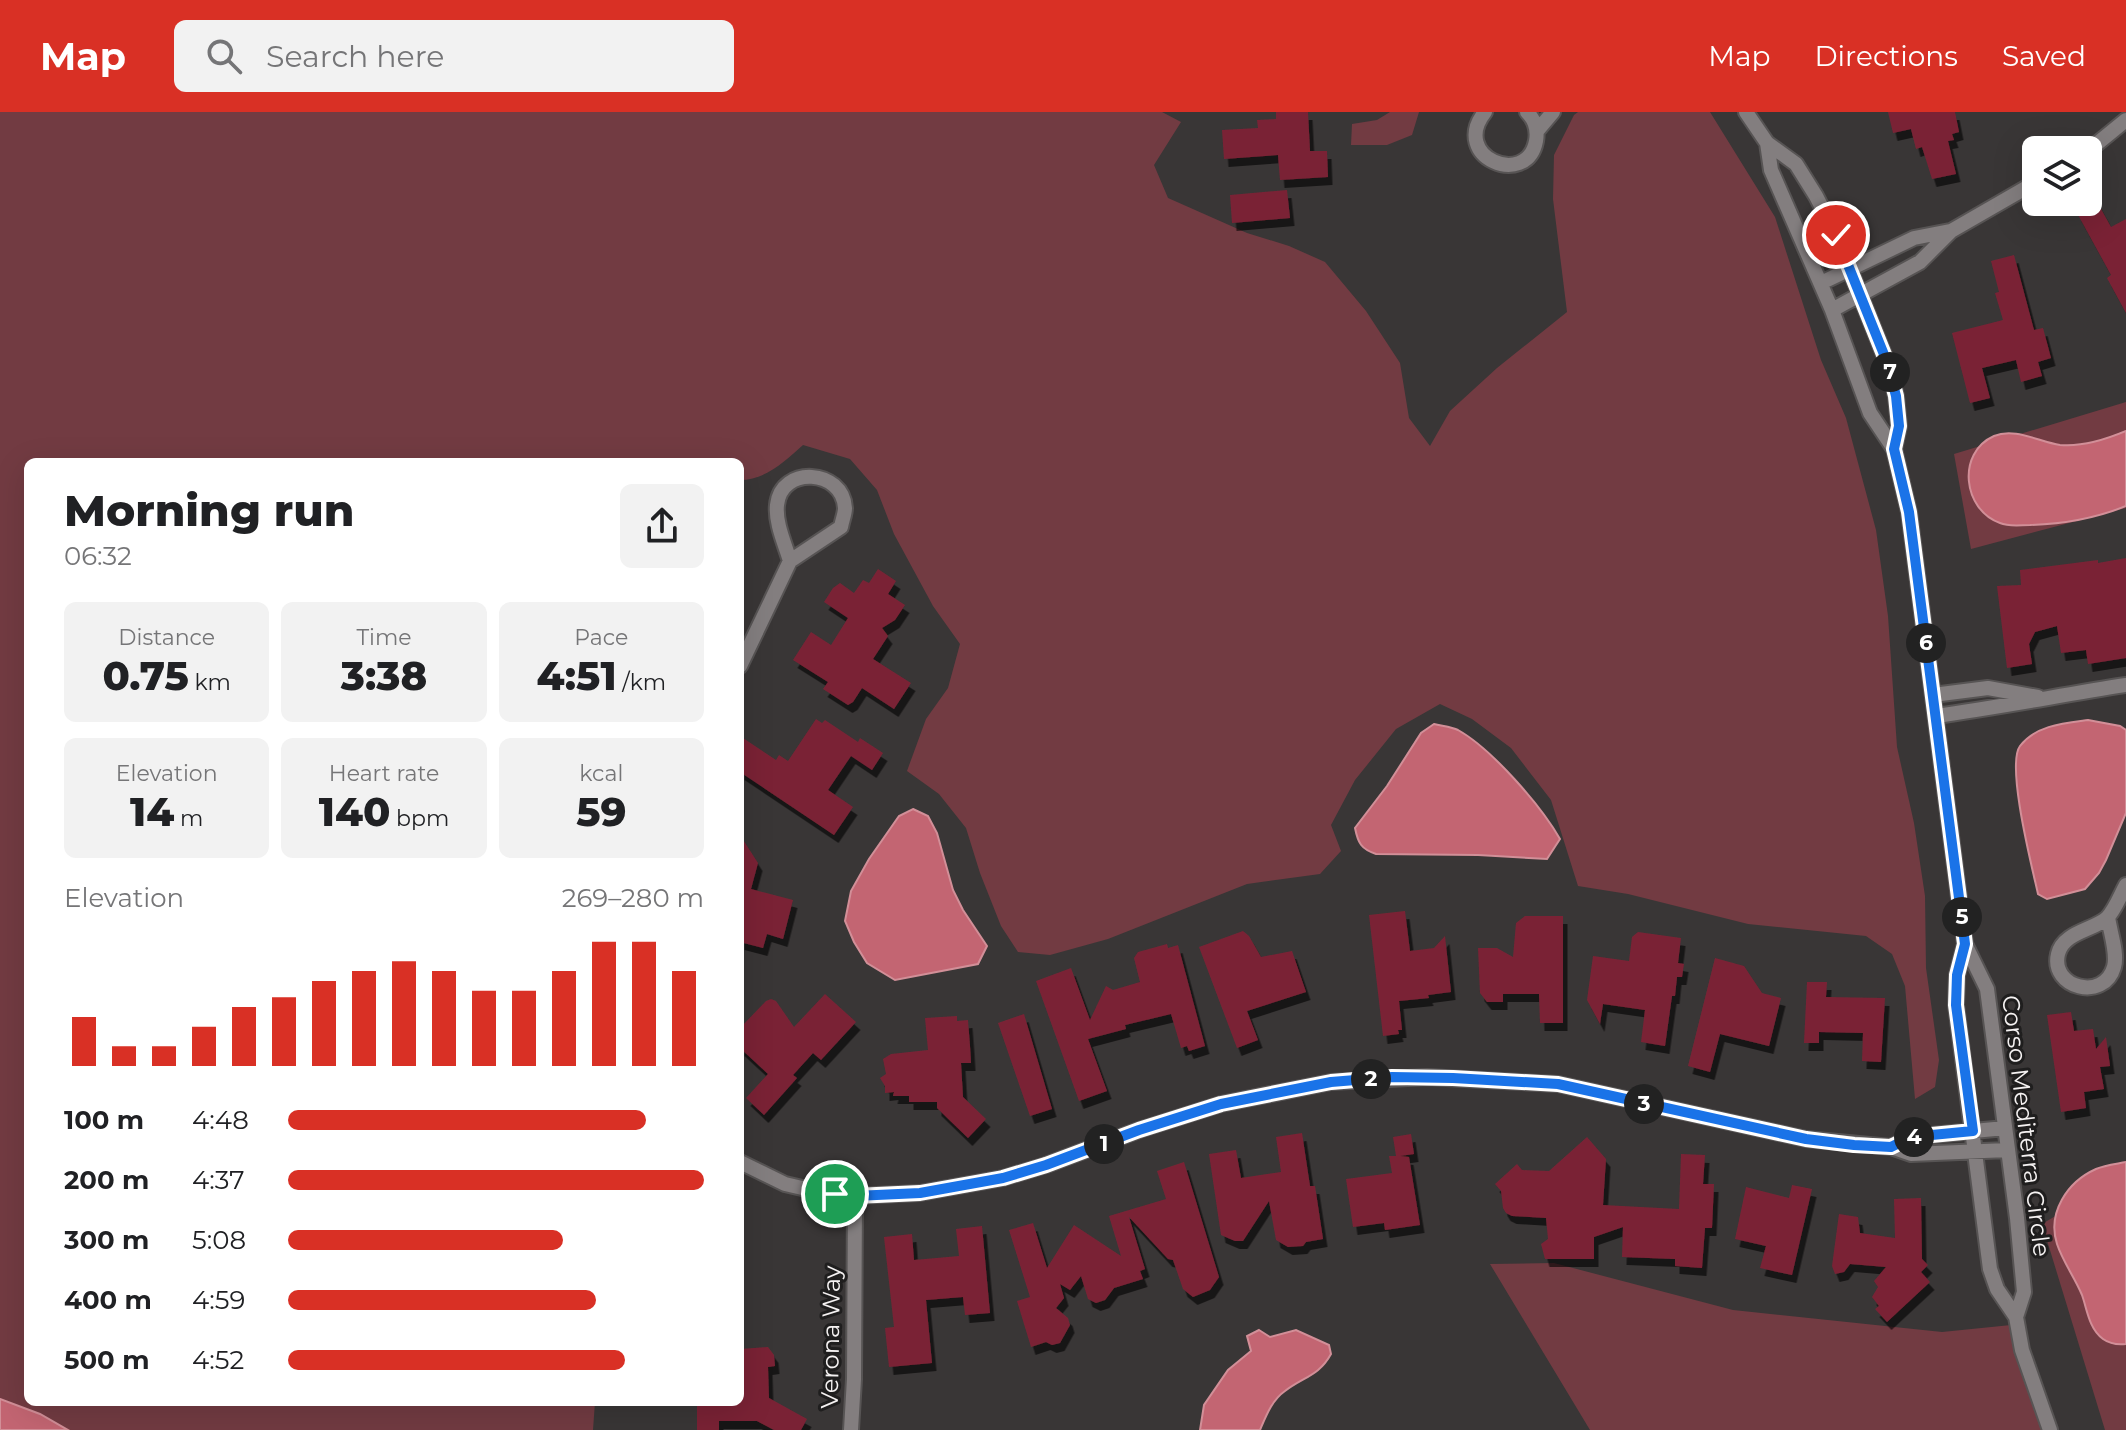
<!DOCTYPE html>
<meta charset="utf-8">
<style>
:root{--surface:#fff;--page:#f2f2f2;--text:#202124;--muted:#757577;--accent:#d93025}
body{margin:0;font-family:Montserrat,sans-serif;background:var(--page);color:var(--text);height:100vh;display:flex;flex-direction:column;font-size:30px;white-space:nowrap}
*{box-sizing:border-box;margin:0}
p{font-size:26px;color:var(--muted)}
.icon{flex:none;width:44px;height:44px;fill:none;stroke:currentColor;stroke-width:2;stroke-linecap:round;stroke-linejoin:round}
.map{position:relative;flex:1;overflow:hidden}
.details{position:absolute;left:24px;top:346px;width:720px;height:948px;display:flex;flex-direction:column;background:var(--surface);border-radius:12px;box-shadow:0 8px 32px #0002}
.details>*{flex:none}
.fabs{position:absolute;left:2022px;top:24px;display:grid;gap:16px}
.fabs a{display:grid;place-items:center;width:80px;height:80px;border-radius:12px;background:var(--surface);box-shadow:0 8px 32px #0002;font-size:40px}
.pin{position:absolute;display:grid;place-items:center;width:68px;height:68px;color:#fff;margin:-34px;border:4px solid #fff;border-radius:50%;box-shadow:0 2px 8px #0007}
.km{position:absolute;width:40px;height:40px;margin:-20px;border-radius:50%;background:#222;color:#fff;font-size:22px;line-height:40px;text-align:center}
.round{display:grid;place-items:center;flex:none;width:84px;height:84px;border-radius:12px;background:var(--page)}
.head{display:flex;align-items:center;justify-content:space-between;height:136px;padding:0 40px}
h1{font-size:44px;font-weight:800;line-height:60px}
.stats{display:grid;grid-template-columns:repeat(3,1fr);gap:12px;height:136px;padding:8px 40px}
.stats div{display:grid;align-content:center;border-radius:12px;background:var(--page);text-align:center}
.stats b{font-size:40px;font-weight:800}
.stats small{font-size:22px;font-weight:400}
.stats p{font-size:22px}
.chart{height:224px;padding:16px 40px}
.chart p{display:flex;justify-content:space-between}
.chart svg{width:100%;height:144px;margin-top:8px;stroke:var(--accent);stroke-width:6}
ul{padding:0 40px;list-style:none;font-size:26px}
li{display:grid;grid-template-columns:128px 96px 1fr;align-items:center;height:60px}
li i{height:20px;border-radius:10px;background:var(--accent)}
header{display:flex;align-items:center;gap:48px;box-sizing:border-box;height:112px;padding:0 40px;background:var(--accent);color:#fff}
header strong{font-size:38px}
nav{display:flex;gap:44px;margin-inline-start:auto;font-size:28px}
.search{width:560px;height:72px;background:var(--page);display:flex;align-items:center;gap:20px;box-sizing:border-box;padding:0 28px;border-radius:12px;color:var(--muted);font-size:30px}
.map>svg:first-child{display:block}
</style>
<header>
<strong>Map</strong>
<div class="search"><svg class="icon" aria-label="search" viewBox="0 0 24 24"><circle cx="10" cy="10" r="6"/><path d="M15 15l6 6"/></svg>Search here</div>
<nav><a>Map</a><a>Directions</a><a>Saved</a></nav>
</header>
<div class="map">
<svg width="2126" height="1318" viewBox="0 0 2126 1318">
<defs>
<filter id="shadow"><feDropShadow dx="4.5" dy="8" stdDeviation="0" flood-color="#0009"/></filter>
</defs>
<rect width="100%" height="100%" fill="#393636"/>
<path fill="#723b42" d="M 0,0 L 1162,0 L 1181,10 L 1154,53 L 1168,86 L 1247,121 L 1289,134 L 1325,150 L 1366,199 L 1400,251 L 1409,306 L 1430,334 L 1450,299 L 1497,256 L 1567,200 L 1553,87 L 1554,43 L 1574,3 L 1578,0 L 1710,0 L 1775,105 L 1821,248 L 1846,306 L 1876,418 L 1888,504 L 1897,635 L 1914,711 L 1925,784 L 1926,856 L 1939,948 L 1935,975 L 1915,987 L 1905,874 L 1892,842 L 1866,824 L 1748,812 L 1628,782 L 1578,774 L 1551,688 L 1511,636 L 1472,607 L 1440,592 L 1396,617 L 1355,668 L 1331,713 L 1341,739 L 1320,762 L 1247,772 L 1108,827 L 1050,843 L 1018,840 L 1001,814 L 980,761 L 966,716 L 939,682 L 907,659 L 926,607 L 948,576 L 960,532 L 933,494 L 894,422 L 877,378 L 850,347 L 803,333 C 785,349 766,368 740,368 L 740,350 L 28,350 L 28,1290 L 595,1290 L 593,1318 L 0,1318 Z
M 1390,0 L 1419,0 L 1412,23 L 1387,33 L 1351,33 L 1352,12 L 1377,8 Z
M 2126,290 L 2126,396 L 1971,437 L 1954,342 Z
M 2126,1062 L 2126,1318 L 2105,1318 L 2042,1112 Z
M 1554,1151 L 1733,1198 L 1942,1220 L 2021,1212 L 2050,1318 L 1590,1318 L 1490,1152 Z"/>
<path fill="#c36572" stroke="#d28f98" stroke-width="2" d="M 2126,319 L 2126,394 C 2094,407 2064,412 2030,413 C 2020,413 2009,415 2000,411 C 1963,398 1956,341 1994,324 C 2015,315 2039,330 2060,333 C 2081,335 2107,327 2126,319 Z
M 2088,608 L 2120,614 L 2126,618 L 2126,701 L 2106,748 L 2099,761 L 2085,777 L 2047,787 L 2038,782 C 2032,755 2006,653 2020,634 C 2036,613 2065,611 2088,608 Z
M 1434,612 C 1442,614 1452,615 1458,618 C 1492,637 1541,694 1560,727 L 1547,747 L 1478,743 L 1376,742 C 1361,737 1358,731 1355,716 L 1387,674 L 1421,621 Z
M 913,697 L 928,704 L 937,721 L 953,778 L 963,798 L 987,834 L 978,852 L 895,868 L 867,851 L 854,830 L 845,809 L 851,779 L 869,747 L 899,704 Z
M 2126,1050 L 2126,1232 C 2117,1233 2110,1232 2103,1227 C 2089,1217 2087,1197 2082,1183 C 2075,1166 2063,1150 2057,1132 C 2047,1101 2067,1070 2096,1057 C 2105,1053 2116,1052 2126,1050 Z
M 1259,1218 L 1270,1225 L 1296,1218 L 1329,1233 L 1331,1242 C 1319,1264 1303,1265 1285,1279 C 1272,1288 1266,1304 1260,1318 L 1200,1318 L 1204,1293 L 1228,1258 L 1251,1239 L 1247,1224 Z
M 0,1287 L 40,1302 L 68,1318 L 0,1318 Z"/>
<path fill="#7a2335" filter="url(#shadow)" d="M 1276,0 L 1308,0 L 1310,39 L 1327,39 L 1328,65 L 1280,68 L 1278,43 L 1224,47 L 1222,18 L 1258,16 L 1257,8 L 1276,7 Z
M 1888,0 L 1955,0 L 1959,20 L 1952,22 L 1954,28 L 1948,29 L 1956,62 L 1932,67 L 1922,35 L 1916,37 L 1911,17 L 1893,21 Z
M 1287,78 L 1290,106 L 1232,111 L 1230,83 Z
M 2096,88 L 2111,115 L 2126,107 L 2126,201 L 2107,166 L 2111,163 L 2077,101 Z
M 2014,143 L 2034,218 L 2043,216 L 2051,246 L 2038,250 L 2042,264 L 2021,270 L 2016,248 L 1982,256 L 1990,286 L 1970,291 L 1952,221 L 2003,208 L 1995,181 L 1999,180 L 1991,149 Z
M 2126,446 L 2126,546 L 2088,552 L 2086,538 L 2061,541 L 2057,514 L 2035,520 L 2029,532 L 2032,552 L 2007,556 L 1997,474 L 2021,473 L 2020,458 L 2098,448 L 2098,451 Z
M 878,457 L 896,469 L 888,482 L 905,493 L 895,508 L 882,516 L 888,524 L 873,547 L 911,571 L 894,597 L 862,576 L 853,590 L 848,593 L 823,577 L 828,570 L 793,548 L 811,520 L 831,533 L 848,506 L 824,490 L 833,476 L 840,471 L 854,481 L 863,468 L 869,471 Z
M 816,607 L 822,611 L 825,608 L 858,630 L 860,626 L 883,641 L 872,658 L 851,644 L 828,678 L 853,695 L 834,723 L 740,660 L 740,624 L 776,648 L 779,643 L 788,649 Z
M 740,723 L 758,751 L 751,777 L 793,788 L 783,827 L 767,822 L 763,836 L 740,830 Z
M 1405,799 L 1410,839 L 1434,836 L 1445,824 L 1451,880 L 1428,883 L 1429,886 L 1399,889 L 1402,918 L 1398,918 L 1399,922 L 1383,924 L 1369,803 Z
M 1525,804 L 1563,804 L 1563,911 L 1540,911 L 1539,882 L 1503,882 L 1503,890 L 1487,890 L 1480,881 L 1478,836 L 1497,836 L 1513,845 L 1516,811 Z
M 1243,819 L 1249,824 L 1261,845 L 1292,839 L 1306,880 L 1247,899 L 1258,928 L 1237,936 L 1199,835 Z
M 1638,820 L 1681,826 L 1678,851 L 1684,852 L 1682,865 L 1677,865 L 1675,884 L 1672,884 L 1665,934 L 1641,930 L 1645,898 L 1603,892 L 1600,912 L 1587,888 L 1593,844 L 1629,849 L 1632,825 Z
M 1167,832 L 1168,836 L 1178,833 L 1205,934 L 1189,939 L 1187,934 L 1181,936 L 1171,902 L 1125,913 L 1126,917 L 1088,927 L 1107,979 L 1079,989 L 1036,869 L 1071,856 L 1090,908 L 1106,874 L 1113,878 L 1140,870 L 1134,846 L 1138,840 Z
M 1715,846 L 1744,854 L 1762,881 L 1781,886 L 1769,934 L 1720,922 L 1710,960 L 1688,954 Z
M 1807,870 L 1827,870 L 1826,885 L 1885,886 L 1881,950 L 1862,949 L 1863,921 L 1819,920 L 1819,931 L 1804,931 Z
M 825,882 L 856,910 L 821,948 L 813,941 L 793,963 L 797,966 L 764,1003 L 746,986 L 768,962 L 740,936 L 740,916 L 766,889 L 771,887 L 776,889 L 794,915 Z
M 2071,900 L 2074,919 L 2093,917 L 2096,937 L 2106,925 L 2110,954 L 2100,955 L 2104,977 L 2084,980 L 2086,996 L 2061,1000 L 2047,903 Z
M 1024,902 L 1052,997 L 1030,1004 L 998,911 Z
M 957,904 L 957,909 L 968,908 L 970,934 L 971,951 L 961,951 L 963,985 L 986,1007 L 968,1026 L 937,996 L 937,990 L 909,990 L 909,984 L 893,984 L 894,980 L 885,981 L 885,974 L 880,966 L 886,962 L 883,947 L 891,942 L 928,938 L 925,906 Z
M 1302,1021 L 1310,1074 L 1315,1074 L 1323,1127 L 1306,1130 L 1303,1134 L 1288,1135 L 1276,1128 L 1269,1089 L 1243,1129 L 1235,1129 L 1221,1123 L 1209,1042 L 1236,1038 L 1241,1066 L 1281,1060 L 1276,1025 Z
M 1411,1022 L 1414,1042 L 1400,1044 L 1409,1045 L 1420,1113 L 1385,1118 L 1384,1111 L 1353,1115 L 1346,1067 L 1392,1061 L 1389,1044 L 1396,1044 L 1393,1025 Z
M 1587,1025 L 1606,1047 L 1603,1093 L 1679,1097 L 1681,1042 L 1705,1043 L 1703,1072 L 1714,1072 L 1712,1116 L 1705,1116 L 1702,1156 L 1675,1154 L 1675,1147 L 1622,1145 L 1623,1115 L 1594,1125 L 1594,1147 L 1545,1147 L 1541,1132 L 1548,1127 L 1546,1106 L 1512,1104 L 1506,1101 L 1503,1096 L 1501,1079 L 1495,1072 L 1517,1052 L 1522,1058 L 1549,1059 Z
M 1184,1050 L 1219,1165 L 1210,1178 L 1193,1185 L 1183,1177 L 1173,1148 L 1168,1147 L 1129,1105 L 1145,1157 L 1140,1159 L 1143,1167 L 1114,1176 L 1105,1188 L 1096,1191 L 1088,1187 L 1081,1164 L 1070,1178 L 1060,1172 L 1064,1186 L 1056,1196 L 1068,1206 L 1070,1213 L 1060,1231 L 1052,1233 L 1046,1230 L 1031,1235 L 1017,1189 L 1030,1185 L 1009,1118 L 1033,1111 L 1047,1156 L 1074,1113 L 1121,1144 L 1109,1104 L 1166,1087 L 1157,1059 Z
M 1792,1073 L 1812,1077 L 1792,1163 L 1760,1156 L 1766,1134 L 1735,1127 L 1746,1075 L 1789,1086 Z
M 1921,1086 L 1922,1147 L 1928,1153 L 1921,1160 L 1930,1170 L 1887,1210 L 1875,1197 L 1879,1194 L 1872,1185 L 1878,1175 L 1874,1169 L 1886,1155 L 1850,1152 L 1844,1160 L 1835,1162 L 1832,1154 L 1839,1102 L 1858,1105 L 1860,1121 L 1895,1126 L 1894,1087 Z
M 982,1114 L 990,1201 L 965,1203 L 963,1185 L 926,1188 L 932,1251 L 889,1255 L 885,1216 L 894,1215 L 884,1125 L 912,1122 L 914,1148 L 959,1144 L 956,1117 Z
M 768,1235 L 774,1243 L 775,1254 L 768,1255 L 769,1286 L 807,1307 L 801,1318 L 774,1318 L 757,1309 L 719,1309 L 719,1318 L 697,1318 L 697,1290 L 740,1290 L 740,1237 Z"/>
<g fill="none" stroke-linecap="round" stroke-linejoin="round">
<g stroke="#575454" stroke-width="18">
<path id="street" d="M 1485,0 C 1449,45 1527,77 1536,29 C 1538,18 1535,8 1527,0
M 1746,0 L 1767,31 L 1796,52 L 1816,84 L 1836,123 L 1887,250 L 1896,284 L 1899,314 L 1894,337
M 1537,19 L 1553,0
M 1767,31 L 1771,58 L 1832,198 L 1870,301 L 1894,337 L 1909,400 L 1965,832 L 1987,877 L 2017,1106 L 2024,1180 L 2016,1205
M 2088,39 L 2126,8
M 1821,171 L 1914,126 L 1950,119
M 1832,198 L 1920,150 L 1951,119 L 2036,70
M 740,554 L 790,449 L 841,415 C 842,409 845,402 845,396 C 843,357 781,353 777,393 C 775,411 785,432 790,449
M 1933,583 L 1988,576 L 2038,585
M 1936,604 C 2000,595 2062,583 2126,573
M 2108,805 C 2110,820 2118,841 2114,855 C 2104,890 2050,876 2058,842 C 2063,820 2094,818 2107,806 C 2115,798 2121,782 2126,773
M 1965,832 L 1957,863 L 1956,893 L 1990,1157 L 1997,1177 L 2016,1205 L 2022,1238 L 2050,1318
M 1891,1035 L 1911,1025 L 2005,1016
M 740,1050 L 785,1072 L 815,1079 L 855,1084 L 920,1081 L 1003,1066 L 1046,1053 L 1139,1018 L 1221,992 L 1331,970 L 1427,965 L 1558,972 L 1806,1027 L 1891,1035 L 1911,1042 L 2008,1038
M 851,1318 L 854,1267 L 855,1084"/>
</g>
<use href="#street" stroke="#837e7f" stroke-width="14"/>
</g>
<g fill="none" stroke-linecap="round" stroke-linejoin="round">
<g stroke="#fff" stroke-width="16">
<path id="route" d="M 835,1082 L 855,1084 L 920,1081 L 1003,1066 L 1046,1053 L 1139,1018 L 1221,992 L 1331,970 L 1392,965 L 1453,966 L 1558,972 L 1806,1027 L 1854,1033 L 1891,1035 L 1911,1025 L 1973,1019 L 1956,893 L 1957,863 L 1965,832 L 1909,400 L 1894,337 L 1899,314 L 1896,284 L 1887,250 L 1836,123"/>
</g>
<use href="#route" stroke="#1a73e8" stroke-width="10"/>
</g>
<g text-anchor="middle" stroke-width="6" stroke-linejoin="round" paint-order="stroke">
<g font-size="24" fill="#f5f2f2" stroke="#1f1e1e">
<text transform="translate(2026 1014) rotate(83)" y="8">Corso Mediterra Circle</text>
<text transform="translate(831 1225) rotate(-89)" y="8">Verona Way</text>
</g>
</g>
</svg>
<div class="fabs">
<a><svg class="icon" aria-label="layers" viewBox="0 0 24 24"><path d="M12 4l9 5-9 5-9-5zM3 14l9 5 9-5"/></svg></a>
</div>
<div class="pin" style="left:835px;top:1082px;background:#1e9e55"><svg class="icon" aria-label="arrive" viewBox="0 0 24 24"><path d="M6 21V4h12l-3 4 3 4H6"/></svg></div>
<div class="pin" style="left:1836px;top:123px;background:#d93025"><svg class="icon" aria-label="check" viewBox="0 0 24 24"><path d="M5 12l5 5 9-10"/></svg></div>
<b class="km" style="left:1104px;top:1032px">1</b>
<b class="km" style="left:1371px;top:967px">2</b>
<b class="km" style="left:1644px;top:992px">3</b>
<b class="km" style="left:1914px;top:1025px">4</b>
<b class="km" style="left:1962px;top:805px">5</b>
<b class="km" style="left:1926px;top:531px">6</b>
<b class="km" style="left:1890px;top:260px">7</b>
<section class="details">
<div class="head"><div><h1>Morning run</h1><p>06:32</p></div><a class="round"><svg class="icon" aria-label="share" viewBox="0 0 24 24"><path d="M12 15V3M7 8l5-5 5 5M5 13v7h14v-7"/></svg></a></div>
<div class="stats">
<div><p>Distance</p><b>0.75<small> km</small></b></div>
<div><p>Time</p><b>3:38</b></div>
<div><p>Pace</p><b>4:51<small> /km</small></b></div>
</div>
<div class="stats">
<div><p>Elevation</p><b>14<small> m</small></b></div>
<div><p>Heart rate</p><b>140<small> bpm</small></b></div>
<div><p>kcal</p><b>59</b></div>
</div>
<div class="chart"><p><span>Elevation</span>269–280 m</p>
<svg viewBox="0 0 160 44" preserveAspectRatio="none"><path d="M5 44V29M15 44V38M25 44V38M35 44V32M45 44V26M55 44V23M65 44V18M75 44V15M85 44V12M95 44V15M105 44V21M115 44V21M125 44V15M135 44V6M145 44V6M155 44V15"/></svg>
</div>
<ul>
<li><b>100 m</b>4:48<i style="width:86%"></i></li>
<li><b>200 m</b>4:37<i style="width:100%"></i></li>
<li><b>300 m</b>5:08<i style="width:66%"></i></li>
<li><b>400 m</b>4:59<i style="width:74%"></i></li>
<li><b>500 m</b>4:52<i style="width:81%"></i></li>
</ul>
</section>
</div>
